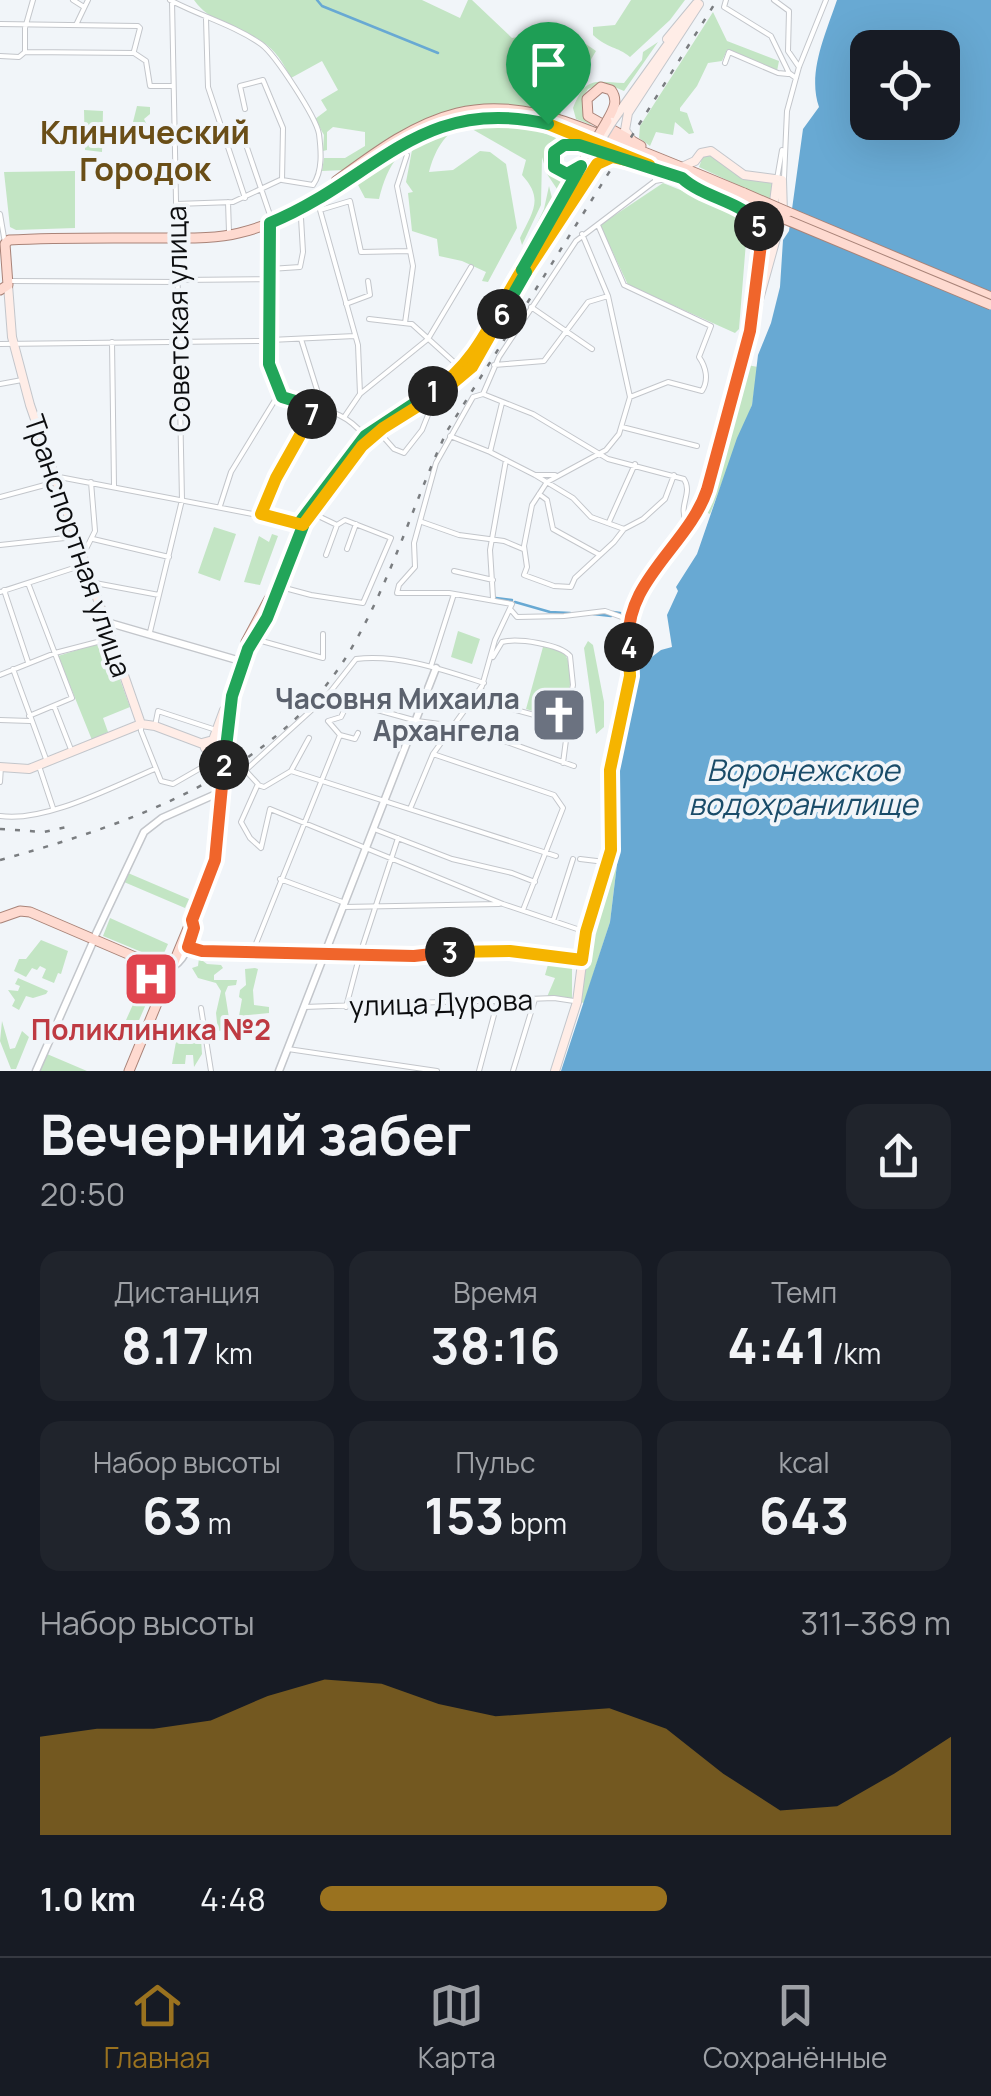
<!DOCTYPE html>
<html lang="ru">
<meta charset="utf-8">
<style>
:root{--surface:#171b24;--page:#20242c;--text:#f1f3f6;--muted:#9ea1a6;--line:#363941;--accent:#9a721f}
body{margin:0;font-family:Manrope,sans-serif;background:var(--page);color:var(--text);height:100vh;display:flex;flex-direction:column;font-size:38px;white-space:nowrap}
*{box-sizing:border-box;margin:0}
p{font-size:32px;color:var(--muted)}
.icon{flex:none;width:55px;height:55px;fill:none;stroke:currentColor;stroke-width:2;stroke-linecap:round;stroke-linejoin:round}
.map{position:relative;height:1071px;overflow:hidden}
.details{display:flex;flex-direction:column;background:var(--surface);flex:1}
.details>*{flex:none}
.buttons{position:absolute;left:850px;top:30px;display:grid;gap:20px}
.buttons a{display:grid;place-items:center;width:110px;height:110px;border-radius:20px;background:var(--surface);box-shadow:0 10px 40px #0002;font-size:50px}
.pin{position:absolute;display:grid;place-items:center;width:85px;height:85px;color:#fff;margin:-102px -42px;border-radius:50% 50% 50% 0;rotate:-45deg;box-shadow:0 0 10px #0007}
.pin .icon{rotate:45deg}
.km{position:absolute;width:50px;height:50px;margin:-25px;border-radius:50%;background:#222;color:#fff;font-size:28px;line-height:50px;text-align:center}
.round{display:grid;place-items:center;flex:none;width:105px;height:105px;border-radius:20px;background:var(--page)}
.head{display:flex;align-items:center;justify-content:space-between;height:170px;padding:0 40px}
h1{font-size:55px;font-weight:700;line-height:75px}
.figures{display:grid;grid-template-columns:repeat(3,1fr);gap:15px;height:170px;padding:10px 40px}
.figures div{display:grid;align-content:center;border-radius:20px;background:var(--page);text-align:center}
.figures b{font-size:50px;font-weight:700}
.figures small{font-size:28px;font-weight:400}
.figures p{font-size:28px}
.chart{height:280px;padding:20px 40px}
.chart p{display:flex;justify-content:space-between}
.chart svg{width:100%;height:180px;margin-top:10px;fill:var(--accent);opacity:.7}
ul{padding:0 40px;list-style:none;font-size:32px}
li{display:grid;grid-template-columns:160px 120px 1fr;align-items:center;height:75px}
li i{height:25px;border-radius:12px;background:var(--accent)}
.tab-bar{display:flex;justify-content:space-around;align-items:center;height:140px;border-top:2px solid var(--line);background:var(--surface);font-size:28px;color:var(--muted)}
.tab-bar a{display:grid;justify-items:center;gap:5px}
.tab-bar .active{color:var(--accent)}
.map>svg:first-child{display:block}
</style>
<div class="map">
<svg width="991" height="1071" viewBox="0 0 991 1071">
<rect width="100%" height="100%" fill="#f1f5f9"/>
<path fill="#c3e5c4" d="M 194,0 L 422,0 L 460,18 L 468,0 L 472,0 L 512,38 L 518,37 L 561,60 L 569,57 L 583,42 L 596,51 L 561,110 L 559,132 L 572,139 L 559,142 L 552,148 L 550,167 L 563,180 L 565,187 L 528,242 L 544,209 L 549,186 L 552,198 L 557,189 L 547,174 L 542,157 L 541,205 L 522,245 L 520,238 C 533,211 544,199 522,175 L 526,160 L 465,125 C 444,131 434,153 429,172 L 453,170 L 480,151 L 490,152 L 506,164 L 517,228 L 488,282 L 482,281 L 486,272 L 462,261 L 439,256 L 437,239 L 412,231 L 408,193 L 413,192 L 406,182 L 413,145 L 438,134 C 401,144 388,163 379,199 L 365,198 L 357,183 L 374,170 L 366,156 L 344,170 L 322,171 L 324,158 L 345,158 L 365,146 L 365,132 L 333,127 L 327,132 L 327,150 L 323,151 L 324,135 L 315,119 L 327,110 L 321,100 L 338,90 L 322,61 L 291,78 C 283,63 276,50 261,41 C 238,25 211,24 194,0 Z
M 631,0 L 685,0 L 670,20 L 630,57 C 617,46 608,49 593,35 L 593,27 L 615,25 Z
M 713,12 L 727,41 L 779,61 L 777,71 L 727,50 L 722,61 L 708,63 L 697,86 L 680,108 L 680,111 L 687,113 L 694,133 L 689,134 L 675,122 L 673,135 L 656,132 L 650,146 L 639,138 L 640,126 Z
M 658,42 L 624,91 L 605,83 L 588,89 C 579,103 581,114 592,125 L 576,119 L 573,108 C 586,75 596,82 624,83 L 642,60 L 643,52 Z
M 137,106 L 150,107 L 150,114 L 144,119 L 148,127 L 148,137 L 131,130 Z
M 84,110 L 103,111 L 102,152 L 85,150 Z
M 713,155 L 741,177 L 774,184 L 762,276 L 762,227 L 750,211 L 760,214 L 765,198 L 699,167 L 703,156 Z
M 75,171 L 75,228 L 16,230 L 10,227 L 4,172 Z
M 663,183 L 748,217 L 739,329 L 735,333 L 628,285 L 600,225 Z
M 747,365 L 758,367 L 752,405 L 710,514 L 703,511 Z
M 214,527 L 236,534 L 220,581 L 198,573 Z
M 272,534 L 278,536 L 260,585 L 244,582 L 259,536 L 269,542 Z
M 458,631 L 480,639 L 472,664 L 451,657 Z
M 106,641 L 130,707 L 103,718 L 108,732 L 92,740 L 58,656 Z
M 588,641 L 593,645 L 604,702 L 604,727 L 596,734 L 584,648 Z
M 543,647 L 561,648 C 578,669 568,697 562,720 L 526,709 Z
M 613,855 L 618,856 L 610,922 L 584,1003 L 580,1002 L 586,944 Z
M 128,873 L 189,899 L 185,908 L 124,882 Z
M 110,918 L 168,944 L 161,960 L 103,936 Z
M 41,940 L 68,951 L 61,974 L 58,973 L 54,983 L 42,978 L 46,969 L 40,966 L 37,970 L 32,968 L 26,977 L 14,971 L 19,959 L 26,959 Z
M 199,958 L 207,964 L 221,965 L 223,968 L 214,975 L 214,980 L 237,980 L 236,985 L 228,986 L 225,993 L 230,1024 L 244,1029 L 218,1031 L 216,1013 L 221,991 L 216,983 L 198,978 L 192,968 L 198,966 Z
M 549,961 L 572,963 L 572,999 L 547,997 L 555,978 L 545,975 Z
M 255,968 L 258,969 L 253,990 L 254,1005 L 269,1007 L 269,1013 L 239,1016 L 242,999 L 239,997 L 240,990 L 246,985 L 245,969 Z
M 18,978 L 48,991 L 46,994 L 33,998 L 26,996 L 19,1010 L 12,1006 L 15,1000 L 8,990 L 18,991 L 20,986 L 15,984 Z
M 139,991 L 150,995 L 133,1034 L 122,1029 Z
M 2,1021 L 10,1049 L 15,1048 L 22,1031 L 29,1037 L 16,1069 L 11,1069 L 0,1041 Z
M 187,1035 L 189,1040 L 201,1039 L 202,1054 L 194,1067 L 193,1055 L 186,1055 L 185,1064 L 172,1064 L 177,1036 Z
M 47,1054 L 87,1071 L 40,1071 Z"/>
<path fill="#68a9d3" fill-rule="evenodd" d="M 837,0 L 991,0 L 991,1071 L 561,1071 L 610,922 L 618,856 L 617,756 L 625,714 L 640,666 L 661,650 L 672,647 L 667,615 L 678,591 L 676,587 L 697,554 L 737,438 L 752,405 L 758,355 L 771,323 L 780,287 L 783,240 L 789,231 L 803,129 L 819,107 C 807,73 826,33 837,0 ZM 868,48 L 942,48 L 942,122 L 868,122 Z"/>
<g fill="none" stroke-linecap="round" stroke-linejoin="round">
<path stroke="#68a9d3" stroke-width="2.5" d="M 317,0 L 322,6 L 438,53
M 496,598 L 512,600
M 515,602 L 550,612 L 570,613
M 613,612 L 620,613
M 593,614 L 611,616"/>
<g stroke="#c3c6cb" stroke-width="6">
<path id="minor" d="M 73,0 L 84,7
M 170,0 C 198,15 234,25 261,44 C 275,54 316,117 319,134 C 321,150 323,171 313,185 L 282,180
M 726,0 L 724,7 L 771,36 L 789,73 L 796,78
M 774,0 L 789,11 L 788,51 L 799,67
M 206,19 L 208,87 L 245,198
M 0,24 L 138,26 L 140,28 L 134,51
M 76,25 L 88,0
M 25,52 L 25,28 L 33,0
M 0,56 L 19,57 L 25,52 L 134,53 L 146,61 L 150,86 L 173,86
M 725,63 L 729,52 L 778,73 L 788,74
M 245,109 L 240,86 L 263,80 L 283,128 L 282,180
M 242,133 L 269,212
M 654,169 L 655,181 L 672,178
M 784,178 L 787,111 L 799,67 L 826,0
M 777,179 L 782,150
M 228,202 L 229,232
M 176,204 L 233,202 L 280,180
M 0,214 L 5,243
M 270,223 L 269,364 L 281,396
M 598,225 L 624,285 L 711,326 L 699,357 C 706,367 709,380 702,391 L 668,382 L 630,397
M 582,234 L 608,296 L 630,397 L 619,434 L 606,450 L 547,482 L 532,505 L 524,546 L 527,567 L 524,575 L 554,586 L 571,587 L 575,578 L 614,542 L 624,529 L 643,519 L 665,499 L 674,475
M 270,269 L 300,267 L 303,252 L 301,218
M 179,280 L 269,279
M 11,281 L 179,282
M 346,304 L 370,295 L 368,281
M 531,307 L 592,349
M 369,319 L 412,324 L 455,363
M 405,323 L 413,266 L 397,186 L 407,155
M 301,339 L 318,393 L 328,409
M 270,340 L 355,336
M 112,342 L 114,486
M 0,344 L 260,341 L 269,349
M 494,365 L 544,361 L 588,302 L 608,296
M 0,384 L 22,380
M 360,394 L 358,345 L 320,210 L 350,201 L 361,252 L 409,251
M 483,394 L 499,357 L 576,241 L 655,181
M 483,394 L 533,414 L 608,459 L 684,479 C 693,493 678,506 686,521
M 345,416 L 360,394 L 428,339 L 471,267
M 622,427 L 697,446
M 379,432 L 394,449 L 404,453 L 422,430 L 432,405
M 450,436 L 490,452 L 535,475 L 573,498 L 591,517 L 624,529
M 490,452 L 502,403
M 535,475 L 555,475
M 54,476 L 300,523
M 539,494 L 547,500 L 553,529 L 600,555
M 0,497 L 56,482
M 220,506 L 231,472 L 275,400 L 281,397 C 315,415 335,401 365,436
M 261,513 L 276,478 L 315,407
M 422,522 L 459,535 L 504,541 L 523,549
M 609,522 L 635,464
M 93,539 L 169,557
M 0,545 L 74,537
M 347,549 L 356,524
M 84,553 L 95,531 L 91,482
M 326,555 L 337,525
M 454,571 L 493,580
M 28,583 L 72,698 L 29,716
M 95,583 L 159,595
M 281,587 L 311,595 L 363,603 L 391,538 L 345,520 L 337,525 L 312,513
M 4,590 L 28,662
M 0,592 L 83,565
M 493,598 L 490,550 L 506,460
M 511,610 L 517,617 L 564,616 L 605,611 L 630,620
M 150,632 L 182,500 L 172,1
M 258,640 L 323,658 L 323,634
M 493,657 L 502,642 C 517,638 560,644 570,656 L 573,685 L 563,730 L 566,740 L 563,763
M 431,666 L 454,594
M 13,669 L 46,759
M 0,675 L 55,653 L 109,639
M 481,690 L 505,707 L 564,723
M 327,696 L 417,721 L 440,724 L 451,730
M 54,706 L 72,752
M 0,720 L 30,721
M 141,724 L 141,731 L 161,781 L 173,784 L 213,761
M 457,724 L 574,766
M 155,726 L 158,711 L 216,730
M 340,735 L 355,739 L 358,733
M 433,754 L 554,795 L 563,808 L 523,910
M 39,766 L 53,808
M 246,771 L 258,784 L 241,822 L 250,838 L 261,848 L 270,809 L 503,904 L 586,932
M 291,771 L 309,738
M 0,782 L 1,767
M 258,785 L 264,787 L 291,771 L 556,856
M 226,788 L 327,696 L 356,659 C 399,654 444,670 484,683
M 410,809 L 433,754 L 482,686 L 495,640 L 512,604 L 449,593 L 397,593 L 399,585 L 415,567 L 414,543 L 436,463 L 473,397 L 483,394
M 0,816 C 45,823 114,786 155,769
M 374,829 L 452,859 L 512,873 L 535,882
M 580,859 L 605,862
M 280,879 L 345,903
M 344,907 L 499,904
M 553,921 L 573,859
M 253,951 L 340,735 L 328,721 L 341,717 L 348,703
M 304,1007 L 554,998 L 574,1001
M 346,1007 L 360,954 L 398,838
M 201,1008 L 211,1071
M 288,1049 L 437,1071
M 479,1071 L 498,1000
M 513,1071 L 535,999"/>
</g>
<g stroke="#c3c6cb" stroke-width="9">
<path id="tertiary" d="M 103,621 L 244,662
M 93,940 L 144,832 L 162,818 L 216,794
M 188,947 L 209,951 L 414,956 L 470,950 L 582,960
M 174,966 C 186,958 195,935 192,921
M 36,1071 L 92,944
M 279,1071 L 436,668"/>
</g>
<g stroke="#c3c6cb" stroke-width="10">
<path id="secondary" d="M 667,39 L 696,4
M 612,122 L 673,37
M 632,140 L 625,130 L 628,113 L 699,4
M 685,181 C 697,193 712,197 727,202 C 778,223 759,257 754,302
M 767,256 L 777,179
M 8,285 L 12,337 L 30,405 L 141,724
M 202,743 L 213,740 L 224,710
M 205,748 L 219,763
M 0,767 L 29,769 L 141,724 L 155,726 L 224,752
M 555,1071 L 577,1002 L 586,932 L 611,850 L 610,770 L 631,670 L 630,620 L 650,575 L 703,501 L 783,213 L 782,180 L 744,175 L 711,151 L 701,153 L 695,161 L 682,167"/>
</g>
<g stroke="#a98378" stroke-width="11">
<path id="primary" d="M 607,121 C 613,110 619,101 611,90 L 601,87 L 587,99 L 588,116 L 641,146
M 579,168 L 572,174 L 559,172 L 552,164 L 553,152 C 574,134 608,156 632,161
M 336,181 C 373,154 412,124 457,113 C 518,98 573,124 629,146 C 667,161 706,177 744,193
M 788,212 L 991,297
M 530,257 L 587,155
M 0,290 L 8,285 L 5,244 L 9,240 C 60,237 112,238 163,238 C 188,238 215,239 239,233 C 362,203 404,91 547,124 L 741,201
M 246,642 L 269,599
M 224,760 L 229,709 L 243,665 L 271,609 L 303,525 L 370,438 L 447,388 L 471,367 L 526,272 L 597,165 L 612,157
M 0,918 L 20,911 L 30,912 L 170,972
M 129,1071 L 212,870 L 222,784"/>
</g>
<use href="#minor" stroke="#fff" stroke-width="4"/>
<use href="#tertiary" stroke="#fff" stroke-width="6"/>
<use href="#secondary" stroke="#ffede7" stroke-width="8"/>
<use href="#primary" stroke="#fedad0" stroke-width="9"/>
<path stroke="#7a7d80" stroke-width="2.5" stroke-dasharray="5 10" stroke-linecap="butt" d="M 0,829 L 44,832 L 71,826
M 0,860 C 134,823 284,771 355,642 C 393,575 414,501 447,431 L 717,0"/>
<g stroke="#c3c6cb" stroke-width="10" stroke-linecap="butt">
<path id="secondary-bridge" d="M 591,156 L 612,122"/>
</g>
<g stroke="#a98378" stroke-width="11" stroke-linecap="butt">
<path id="primary-bridge" d="M 587,155 L 607,121
M 744,193 L 788,212
M 741,201 L 991,305
M 222,784 L 224,760"/>
</g>
<use href="#secondary-bridge" stroke="#ffede7" stroke-width="8"/>
<use href="#primary-bridge" stroke="#fedad0" stroke-width="9"/>
</g>
<g fill="none" stroke-linecap="round" stroke-linejoin="round">
<g stroke="#fff" stroke-width="20">
<path id="split-1" d="M 433,391 C 478,362 494,314 522,270 L 526,272 L 597,164 L 612,157 L 649,165 L 548,124"/>
</g>
<g stroke="#fff" stroke-width="20">
<path id="split-2" d="M 224,765 L 232,696 L 248,649 L 267,618 L 303,526 L 300,522 L 365,436 L 433,391"/>
</g>
<g stroke="#fff" stroke-width="20">
<path id="split-3" d="M 224,765 L 215,860 L 192,920 L 194,928 L 188,947 L 202,951 L 414,956 L 450,952"/>
</g>
<g stroke="#fff" stroke-width="20">
<path id="split-4" d="M 450,952 L 510,951 L 582,960 L 586,932 L 611,850 L 610,770 L 630,676 L 629,647"/>
</g>
<g stroke="#fff" stroke-width="20">
<path id="split-5" d="M 629,647 C 622,582 688,546 707,490 L 750,331 L 761,244 L 759,226"/>
</g>
<g stroke="#fff" stroke-width="20">
<path id="split-6" d="M 502,314 L 526,272 L 522,270 L 581,166 L 567,174 L 554,167 L 554,152 L 564,145 L 579,145 L 682,178 C 705,199 746,202 759,226"/>
</g>
<g stroke="#fff" stroke-width="20">
<path id="split-7" d="M 312,414 L 276,478 L 261,514 L 303,525 L 362,446 L 383,428 L 447,388 L 472,367 L 502,314"/>
</g>
<g stroke="#fff" stroke-width="20">
<path id="split-8" d="M 312,414 L 315,407 L 282,397 L 269,364 L 270,223 C 375,180 420,94 548,124"/>
</g>
<use href="#split-1" stroke="#f5b400" stroke-width="12"/>
<use href="#split-2" stroke="#22a559" stroke-width="12"/>
<use href="#split-3" stroke="#f0652b" stroke-width="12"/>
<use href="#split-4" stroke="#f5b400" stroke-width="12"/>
<use href="#split-5" stroke="#f0652b" stroke-width="12"/>
<use href="#split-6" stroke="#22a559" stroke-width="12"/>
<use href="#split-7" stroke="#f5b400" stroke-width="12"/>
<use href="#split-8" stroke="#22a559" stroke-width="12"/>
</g>
<defs>
<g id="church-square" transform="scale(2.875)"><rect x="-9" y="-9" width="18" height="18" rx="4" fill="#6b7280" stroke="#f1f5f9"/><path d="M-1.2-6h2.4v3.5h3.3v2.4h-3.3V6h-2.4V-.1h-3.3v-2.4h3.3Z" fill="#fff"/></g>
<g id="hospital-square" transform="scale(2.875)"><rect x="-9" y="-9" width="18" height="18" rx="4" fill="#e0444e" stroke="#f1f5f9"/><path d="M-5-5h3v3.5h4V-5h3V5h-3V1.5h-4V5h-3Z" fill="#fff"/></g>
</defs>
<g fill-rule="evenodd">
<use href="#church-square" x="559" y="715"/>
<use href="#hospital-square" x="151" y="979"/>
</g>
<g text-anchor="middle" stroke-width="8" stroke-linejoin="round" paint-order="stroke">
<g font-size="28" fill="#0c0d0f" stroke="#f1f5f9">
<text transform="translate(178 319) rotate(-91)" y="10">Советская улица</text>
<text transform="translate(78 546) rotate(71)" y="10">Транспортная улица</text>
<text transform="translate(441 1003) rotate(-2)" y="10">улица Дурова</text>
</g>
<g font-size="28" font-weight="bold" fill="#5b616d" stroke="#f1f5f9" text-anchor="end">
<text x="520" y="709">Часовня Михаила<tspan x="520" dy="32">Архангела</tspan></text>
</g>
<g font-size="28" font-weight="bold" fill="#be3a42" stroke="#f1f5f9">
<text x="151" y="1040">Поликлиника №2</text>
</g>
<g font-size="30" font-style="italic" fill="#1a4c69" stroke="#f1f5f9">
<text x="803" y="781">Воронежское<tspan x="803" dy="34">водохранилище</tspan></text>
</g>
<g font-size="32" font-weight="bold" fill="#6a4e17" stroke="#f1f5f9">
<text x="145" y="144">Клинический<tspan x="145" dy="37">Городок</tspan></text>
</g>
</g>
</svg>
<div class="buttons">
<a><svg class="icon" aria-label="locate" viewBox="0 0 24 24"><circle cx="12" cy="12" r="6"/><path d="M12 2v4M12 18v4M2 12h4M18 12h4"/></svg></a>
</div>
<div class="pin" style="left:548px;top:124px;background:#1e9e55"><svg class="icon" aria-label="arrive" viewBox="0 0 24 24"><path d="M6 21V4h12l-3 4 3 4H6"/></svg></div>
<b class="km" style="left:433px;top:391px">1</b>
<b class="km" style="left:224px;top:765px">2</b>
<b class="km" style="left:450px;top:952px">3</b>
<b class="km" style="left:629px;top:647px">4</b>
<b class="km" style="left:759px;top:226px">5</b>
<b class="km" style="left:502px;top:314px">6</b>
<b class="km" style="left:312px;top:414px">7</b>
</div>
<section class="details">
<div class="head"><div><h1>Вечерний забег</h1><p>20:50</p></div><a class="round"><svg class="icon" aria-label="share" viewBox="0 0 24 24"><path d="M12 15V3M7 8l5-5 5 5M5 13v7h14v-7"/></svg></a></div>
<div class="figures">
<div><p>Дистанция</p><b>8.17<small> km</small></b></div>
<div><p>Время</p><b>38:16</b></div>
<div><p>Темп</p><b>4:41<small> /km</small></b></div>
</div>
<div class="figures">
<div><p>Набор высоты</p><b>63<small> m</small></b></div>
<div><p>Пульс</p><b>153<small> bpm</small></b></div>
<div><p>kcal</p><b>643</b></div>
</div>
<div class="chart"><p><span>Набор высоты</span>311–369 m</p>
<svg viewBox="0 0 160 44" preserveAspectRatio="none"><path d="M0 44V20L10 18L20 18L30 16L40 10L50 6L60 7L70 12L80 15L90 14L100 13L110 18L120 29L130 38L140 37L150 29L160 20V44z"/></svg>
</div>
<ul>
<li><b>1.0 km</b>4:48<i style="width:55%"></i></li>
</ul>
</section>
<nav class="tab-bar">
<a class="active"><svg class="icon" aria-label="home" viewBox="0 0 24 24"><path d="M3 11l9-7 9 7M6 9v11h12V9"/></svg>Главная</a>
<a><svg class="icon" aria-label="map" viewBox="0 0 24 24"><path d="M3 6l6-2 6 2 6-2v14l-6 2-6-2-6 2zM9 4v14M15 6v14"/></svg>Карта</a>
<a><svg class="icon" aria-label="saved" viewBox="0 0 24 24"><path d="M7 4h10v16l-5-4-5 4z"/></svg>Сохранённые</a>
</nav>
